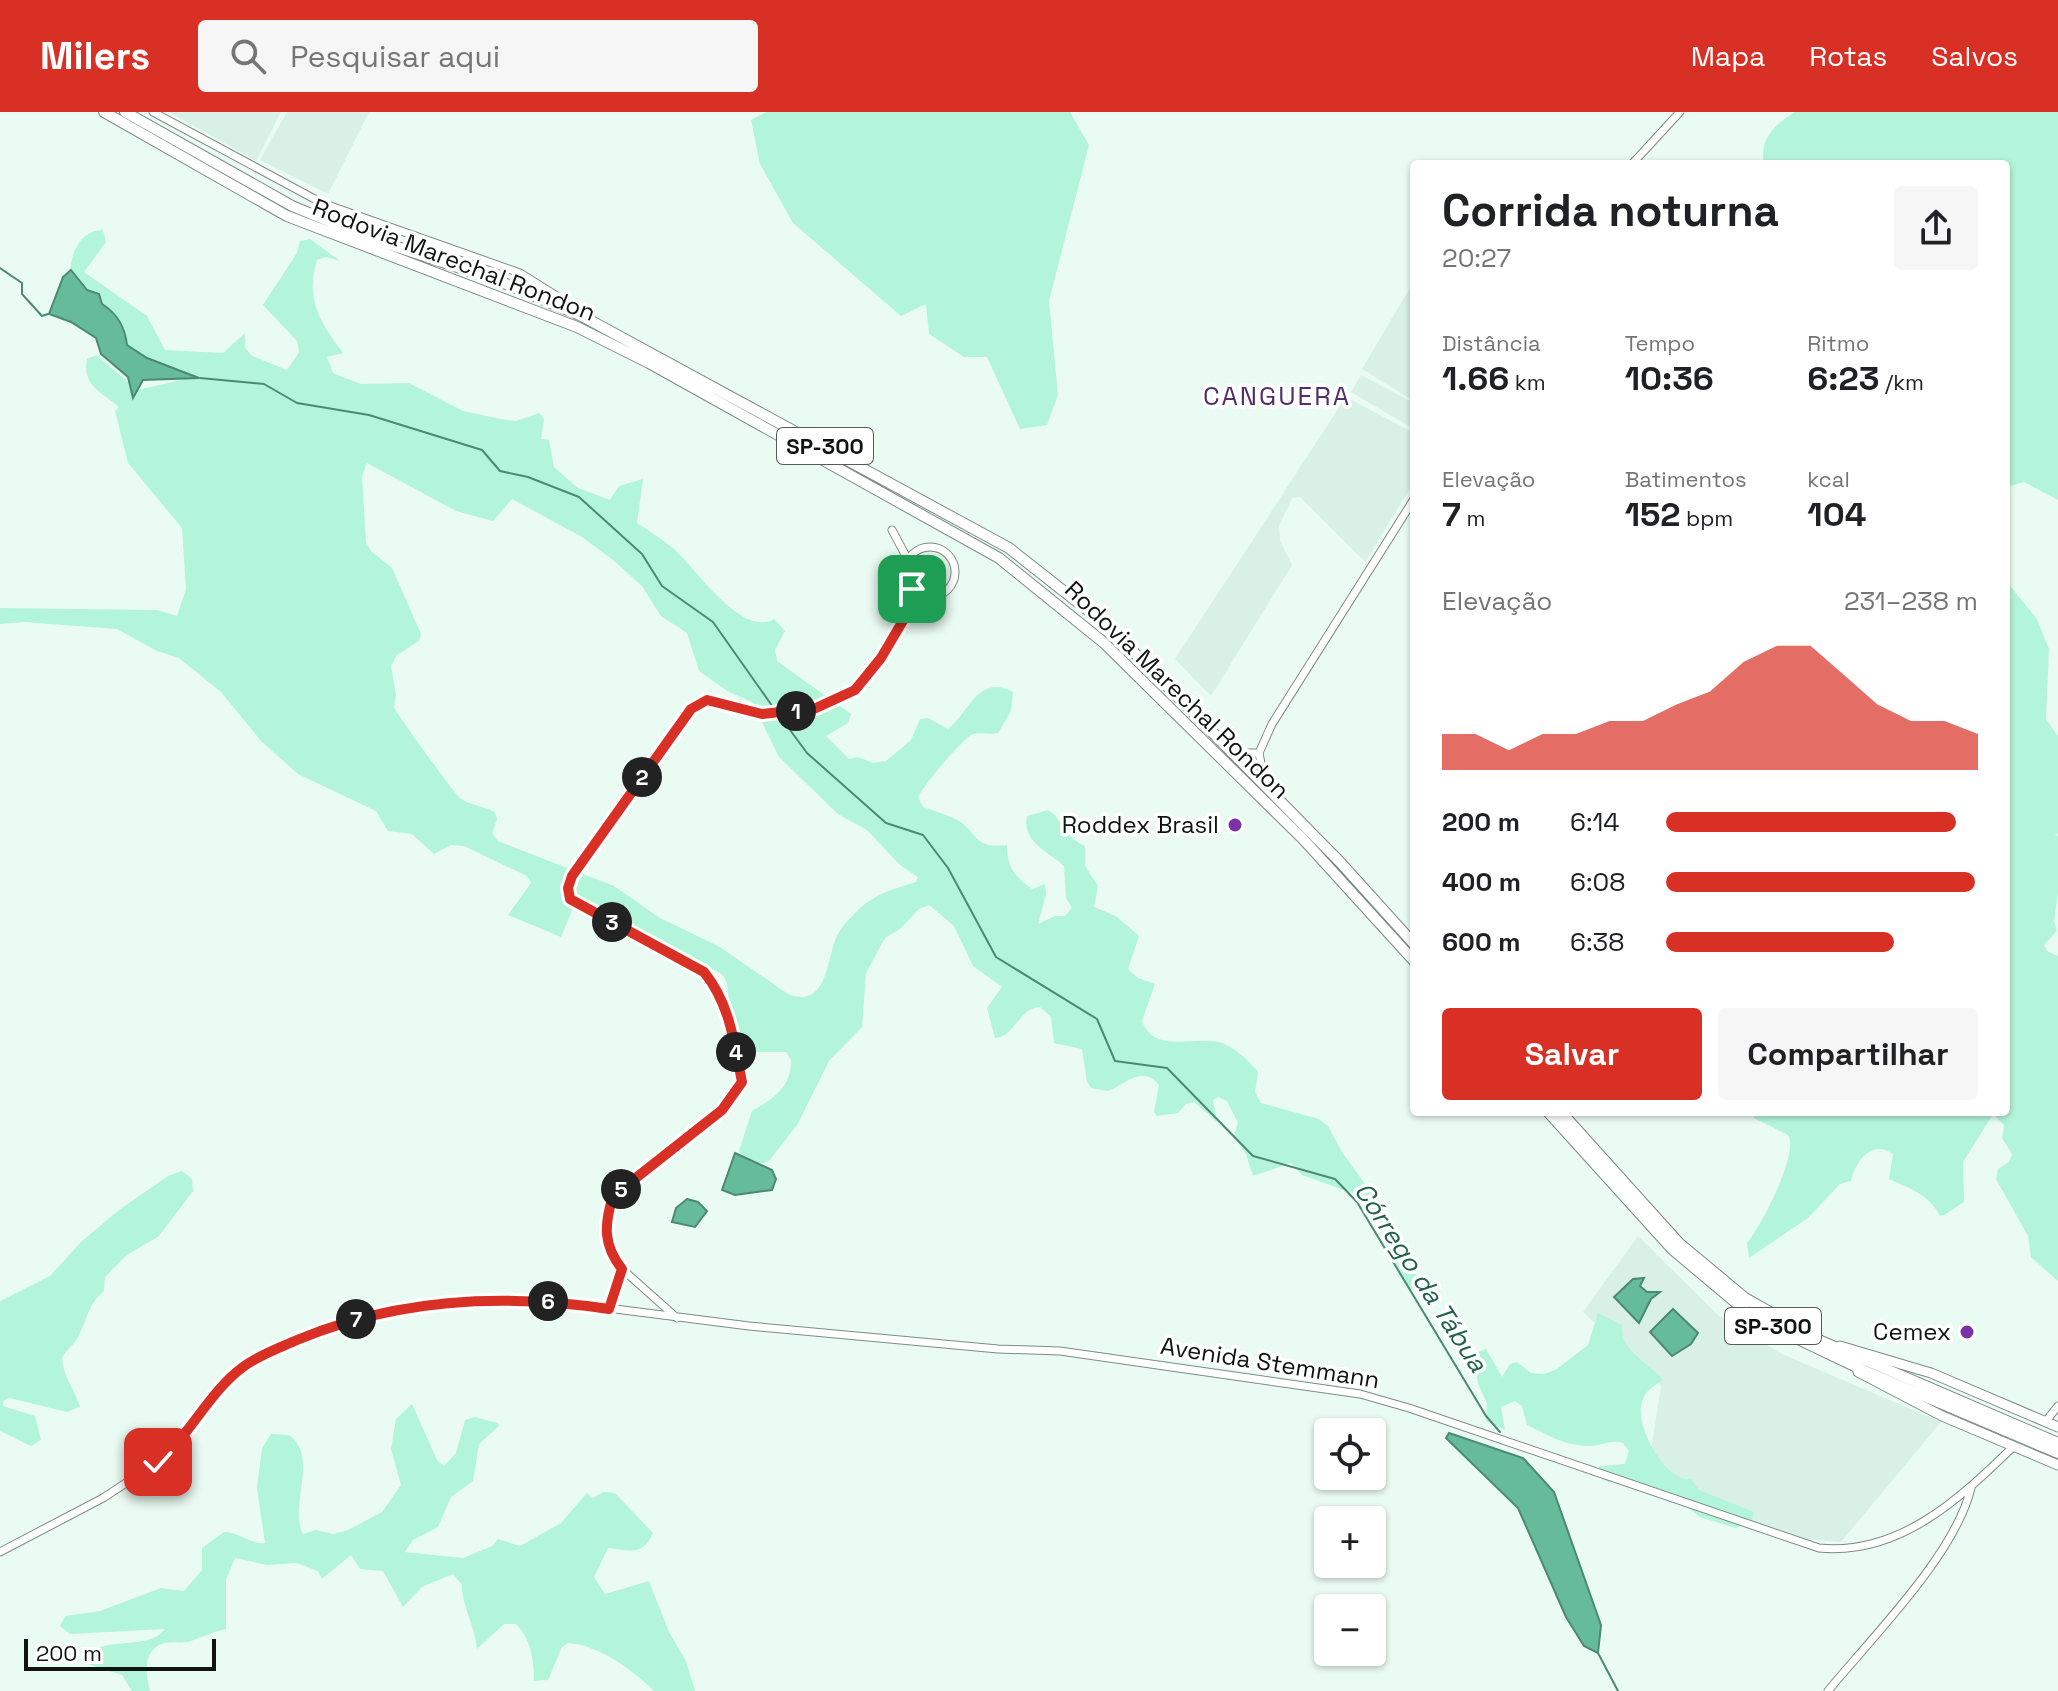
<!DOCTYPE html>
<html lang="pt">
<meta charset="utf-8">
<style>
:root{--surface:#fff;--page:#f6f6f6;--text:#202124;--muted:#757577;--accent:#d93025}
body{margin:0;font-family:"Space Grotesk",sans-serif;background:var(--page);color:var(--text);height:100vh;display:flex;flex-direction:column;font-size:30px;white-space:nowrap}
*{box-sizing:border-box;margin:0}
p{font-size:26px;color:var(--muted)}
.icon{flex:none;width:44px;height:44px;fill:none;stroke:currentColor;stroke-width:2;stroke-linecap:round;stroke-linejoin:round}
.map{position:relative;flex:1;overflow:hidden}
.panel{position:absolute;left:1410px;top:48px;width:600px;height:956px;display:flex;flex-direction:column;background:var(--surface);border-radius:8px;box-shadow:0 2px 6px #0004}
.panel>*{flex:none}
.fabs{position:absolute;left:1314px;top:1306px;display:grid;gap:16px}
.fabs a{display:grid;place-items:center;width:72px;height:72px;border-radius:8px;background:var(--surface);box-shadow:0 2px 6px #0004;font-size:40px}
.scale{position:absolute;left:24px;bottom:20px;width:192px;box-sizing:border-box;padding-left:8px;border:4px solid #0e1412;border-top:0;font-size:22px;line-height:28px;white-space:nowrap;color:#0e1412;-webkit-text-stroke:6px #fff;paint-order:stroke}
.pin{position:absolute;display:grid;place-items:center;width:68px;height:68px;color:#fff;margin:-34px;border-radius:16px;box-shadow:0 4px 12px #0006}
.km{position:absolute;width:40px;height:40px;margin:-20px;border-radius:50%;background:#222;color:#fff;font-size:22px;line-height:40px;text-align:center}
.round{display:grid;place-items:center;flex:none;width:84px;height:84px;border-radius:8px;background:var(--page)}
.overview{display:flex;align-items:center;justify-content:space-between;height:136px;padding:0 32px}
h1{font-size:44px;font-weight:700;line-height:60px}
.stats{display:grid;grid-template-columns:repeat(3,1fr);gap:12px;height:136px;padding:8px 32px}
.stats div{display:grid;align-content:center}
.stats b{font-size:34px;font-weight:700}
.stats small{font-size:22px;font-weight:400}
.stats p{font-size:22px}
.chart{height:224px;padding:16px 32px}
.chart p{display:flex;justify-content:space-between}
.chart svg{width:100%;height:144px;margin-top:8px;fill:var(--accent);opacity:.7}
.action{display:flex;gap:16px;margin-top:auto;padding:16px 32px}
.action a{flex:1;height:92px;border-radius:8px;background:var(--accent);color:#fff;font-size:32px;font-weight:700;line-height:92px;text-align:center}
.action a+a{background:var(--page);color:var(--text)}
ul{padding:0 32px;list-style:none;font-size:26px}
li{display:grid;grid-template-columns:128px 96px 1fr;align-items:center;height:60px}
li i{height:20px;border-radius:10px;background:var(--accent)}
header{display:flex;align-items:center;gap:48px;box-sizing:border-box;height:112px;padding:0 40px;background:var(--accent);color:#fff}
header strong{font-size:38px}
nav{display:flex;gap:44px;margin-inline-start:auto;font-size:28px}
.search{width:560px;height:72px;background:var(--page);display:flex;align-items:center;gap:20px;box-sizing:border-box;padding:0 28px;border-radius:8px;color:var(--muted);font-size:30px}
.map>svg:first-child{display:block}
</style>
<header>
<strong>Milers</strong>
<div class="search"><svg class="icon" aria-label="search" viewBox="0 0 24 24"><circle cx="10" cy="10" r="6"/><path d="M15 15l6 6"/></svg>Pesquisar aqui</div>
<nav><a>Mapa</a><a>Rotas</a><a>Salvos</a></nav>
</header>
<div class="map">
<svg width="2058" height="1579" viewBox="0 0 2058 1579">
<rect width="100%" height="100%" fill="#eafbf3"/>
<path fill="#d8f0e6" d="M 169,0 L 281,0 L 256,49 Z
M 287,0 L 369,0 L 328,82 L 260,48 Z
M 1414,169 L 1414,289 L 1362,257 Z
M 1361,263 L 1414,291 L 1414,317 L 1351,280 Z
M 1346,285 L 1414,321 L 1414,370 L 1365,450 L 1300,385 L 1292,386 L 1279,414 L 1280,429 L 1292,453 L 1211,584 L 1175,547 Z
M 1638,1124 L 1718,1203 L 1782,1242 L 1941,1310 L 1841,1430 L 1801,1427 L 1646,1372 L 1661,1274 L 1583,1200 Z"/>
<path fill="#b3f5da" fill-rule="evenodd" d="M 766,0 L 1070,0 L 1089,33 L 1049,189 L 1058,283 L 1047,313 L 1020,317 L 987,245 L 964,245 L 929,222 L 926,192 L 901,204 L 793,111 L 760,52 L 751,8 Z
M 1795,0 L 2058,0 L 2058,388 L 2024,370 L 2006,375 L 2006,52 L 1798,49 L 1764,52 C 1759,27 1775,12 1795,0 Z
M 103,118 L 106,130 L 84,160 L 147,204 L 165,238 L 223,241 L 245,221 L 245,236 L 252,244 L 287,258 L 299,240 L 297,229 L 263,193 L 297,141 L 300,129 L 310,127 L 340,149 L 326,145 L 317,148 C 305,188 320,210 343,241 L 327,245 L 333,261 L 361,272 L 409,271 L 463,299 L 501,307 L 516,309 L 539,301 L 544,307 L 541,327 L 549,328 L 554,355 L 578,376 L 610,388 L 619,374 L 643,367 L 637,411 C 649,419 662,427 673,436 C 696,456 741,526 774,507 L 785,519 L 775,538 L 777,549 L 851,602 L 848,611 L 826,624 L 849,647 L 858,645 L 873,651 L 886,649 L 911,628 L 920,607 L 928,606 L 948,617 C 969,600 979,561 1013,580 L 1011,599 L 998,621 C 991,623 980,620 973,622 C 963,626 923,674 918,685 L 923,695 C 934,699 948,703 959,709 C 977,720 973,737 1007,733 C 1007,756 1015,764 1032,777 L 1045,772 L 1046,782 L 1038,812 L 1055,804 L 1065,804 L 1072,796 L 1066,786 L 1064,754 C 1048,739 1022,731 1027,704 L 1048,698 C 1066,710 1062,724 1085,734 L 1085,754 L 1098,774 L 1094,795 L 1116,804 L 1139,824 L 1128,857 L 1138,866 L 1155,872 L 1142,909 C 1154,942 1192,924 1219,930 C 1235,935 1248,948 1258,960 L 1255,980 L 1261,991 L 1319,1007 L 1328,1014 L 1342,1040 L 1390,1107 L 1404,1148 L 1419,1167 L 1418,1172 L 1410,1178 L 1388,1137 L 1381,1114 L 1355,1082 L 1302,1063 L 1291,1051 L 1253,1064 L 1246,1042 L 1234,1024 L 1238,1011 L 1227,989 L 1218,985 L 1213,988 L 1217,1010 L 1194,990 L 1186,992 L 1178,1001 L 1157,1004 L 1154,1000 L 1159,973 C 1142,952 1126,972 1108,979 L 1091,976 L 1087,970 L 1082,937 L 1054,931 L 1051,905 L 1040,895 C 1018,896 1015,925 995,926 L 987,896 L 1002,875 L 973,854 L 954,814 L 929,793 L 919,797 L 900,817 L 885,826 L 866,861 L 862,915 L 829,949 L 797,1013 L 769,1049 C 757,1055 747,1048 739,1039 L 752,999 C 774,986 791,976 791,948 L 786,940 L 756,940 L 747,935 C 744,923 737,917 733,906 C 722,881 740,858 698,855 L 691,843 L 674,839 L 659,826 L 583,790 L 573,796 L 561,825 L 508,803 L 531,771 L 527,764 L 464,734 L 451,733 L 434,742 L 412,722 L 388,719 L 376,699 L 298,662 L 261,629 L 222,581 L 179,546 L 157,539 L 117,517 L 24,510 L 0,512 L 0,496 L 157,498 L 177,504 L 186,477 L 182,416 L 128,351 L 115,299 L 119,295 C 102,280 82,274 87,247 L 97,243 L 137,278 L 182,268 L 130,246 L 70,167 C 69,146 78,118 103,118 ZM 367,351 L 456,399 L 493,409 L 512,387 L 582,425 L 613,448 L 642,474 L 661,504 L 687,521 L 699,559 L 729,580 L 752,590 L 779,645 L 838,702 L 867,718 L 900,753 L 918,765 L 916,770 C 895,776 876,782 860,796 C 852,804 840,816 836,826 C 826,850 827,897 788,882 L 720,835 L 660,806 L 614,774 L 498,729 L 492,721 L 497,707 L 495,700 C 484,694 471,694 460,686 C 454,681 396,601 394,595 L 396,583 L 391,554 L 397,543 L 419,529 L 421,522 L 392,456 L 371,439 L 366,430 L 362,364 Z
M 2006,469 L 2037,507 L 2049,537 L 2046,607 L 2058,624 L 2058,721 L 2055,723 L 2058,724 L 2058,781 L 2054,809 L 2057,819 L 2044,833 L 2047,839 L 2058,844 L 2058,1169 L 2031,1145 L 2028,1124 L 1996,1067 L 1998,1057 L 2009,1050 L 2012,1042 L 2002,1026 L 2004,1013 L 1993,1002 L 1963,1050 L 1964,1090 L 1944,1103 L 1940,1104 C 1929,1082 1910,1077 1889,1067 L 1893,1042 C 1872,1027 1856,1048 1851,1069 L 1840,1072 L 1808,1106 L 1749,1146 L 1747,1131 C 1761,1115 1800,1039 1788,1023 L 1754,1006 L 1755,1000 L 2006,1000 Z
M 182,1059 L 192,1067 L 193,1079 L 159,1124 L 127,1143 L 105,1165 L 104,1179 C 88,1192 87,1208 78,1225 C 74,1233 66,1238 62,1246 C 63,1265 75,1278 80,1295 L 67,1300 L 9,1286 L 3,1289 L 3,1294 L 35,1304 L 41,1328 L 31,1334 L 0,1319 L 0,1189 L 50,1164 L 81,1130 L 119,1098 L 168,1064 Z
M 1598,1201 L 1622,1213 C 1620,1240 1648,1249 1663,1268 C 1653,1275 1646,1277 1642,1290 C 1634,1313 1666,1371 1691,1367 L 1699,1378 L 1754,1400 L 1752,1409 L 1736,1416 L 1700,1405 L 1683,1392 L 1617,1368 L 1608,1370 L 1602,1367 L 1599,1354 L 1625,1352 L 1629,1339 L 1623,1331 C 1611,1327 1603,1333 1591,1334 C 1568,1335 1547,1323 1527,1313 L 1522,1294 L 1515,1289 L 1501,1295 L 1505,1318 L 1486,1309 L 1487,1291 L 1478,1272 L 1475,1254 L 1467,1250 L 1470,1243 L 1486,1237 L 1502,1265 L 1510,1252 L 1517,1250 L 1531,1261 L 1544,1262 L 1557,1257 L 1588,1233 Z
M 412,1292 L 437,1348 L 444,1354 L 456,1341 L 465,1308 L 475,1305 L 498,1311 L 499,1314 L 479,1332 L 473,1369 L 451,1385 L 438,1415 L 413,1428 L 405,1440 L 463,1446 L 492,1434 L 498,1427 L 520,1434 L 561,1411 L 587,1381 L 593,1386 L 603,1380 L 615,1381 L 653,1421 C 643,1445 629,1438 608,1436 L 594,1465 L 605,1482 L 649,1469 L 670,1522 L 686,1549 L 695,1579 L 654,1579 C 633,1558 599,1533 568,1531 L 562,1535 L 548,1568 L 534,1569 C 534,1549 531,1526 516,1512 L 504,1512 L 477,1537 C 476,1518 460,1487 462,1473 L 453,1462 L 422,1475 L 403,1495 L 383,1459 L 360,1457 L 351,1443 L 322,1467 L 318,1459 L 297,1451 L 267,1453 L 235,1446 L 226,1468 L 226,1517 C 213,1520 202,1525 191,1529 C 182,1532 174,1529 165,1531 C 143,1536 145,1562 150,1579 L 132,1579 L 122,1563 L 85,1551 C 95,1519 146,1542 165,1517 L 70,1522 L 60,1514 L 65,1504 L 100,1499 L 161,1476 L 184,1479 L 202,1458 L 202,1436 L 224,1420 C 240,1420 250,1433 265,1431 L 257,1376 L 262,1336 L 271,1322 L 289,1323 C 320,1346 288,1394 303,1422 L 316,1418 L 333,1422 L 348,1418 L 382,1400 L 401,1373 L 391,1337 L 396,1307 Z"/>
<path fill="#66bb9b" stroke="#4c8972" stroke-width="2" d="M 71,158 L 87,178 L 99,182 L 102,192 C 118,202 125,215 127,233 L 147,246 L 199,266 L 143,268 L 133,286 L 128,265 L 101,242 L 96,226 L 71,210 L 49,202 L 63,165 Z
M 735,1041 L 772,1058 L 776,1067 L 772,1078 L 735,1083 L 722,1078 Z
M 687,1087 L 698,1090 L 707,1099 L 695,1115 L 672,1110 L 676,1096 Z
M 1644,1166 L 1640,1174 L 1647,1180 L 1660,1180 L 1651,1187 L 1639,1211 L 1614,1185 L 1633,1167 Z
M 1673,1197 L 1698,1221 L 1691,1232 L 1672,1244 L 1650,1220 Z
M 1449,1321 L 1523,1346 L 1554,1380 L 1601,1513 L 1598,1541 L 1584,1534 L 1566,1505 L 1518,1396 L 1446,1326 Z"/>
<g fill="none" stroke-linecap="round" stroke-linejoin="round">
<path stroke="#4c8972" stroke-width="2" d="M 0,156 L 22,171 L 22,182 L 42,204 L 48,202
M 200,266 L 264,272 L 297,291 L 369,303 L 482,338 L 500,359 L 528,365 L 579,385 L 642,442 L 662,474 L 713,510 L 775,598
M 779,603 L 807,641 L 886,711 L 923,723 L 948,756 L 996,845 L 1097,907 L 1115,949 L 1167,956 L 1253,1044 L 1335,1067 L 1357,1090 L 1486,1304 L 1500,1320
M 1598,1541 L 1618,1579"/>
<g stroke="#7d8b85" stroke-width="9">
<path id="minor" d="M 153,0 L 322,91 L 520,161 L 581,199
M 1632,52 L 1680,0
M 892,418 L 908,448
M905 460a25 25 0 1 1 50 0a25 25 0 1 1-50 0Z
M 908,471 L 904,507 L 934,485
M 1234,641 L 1259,641
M 1265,672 L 1259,641 L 1272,612 L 1414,387
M 622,1157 C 603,1133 604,1113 613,1084 L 722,998 L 742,970 C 734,930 730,892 704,860 L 570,787 L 568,776 L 572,764 L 691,597 L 707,588 L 762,602 L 816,596 L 855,578 L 881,546 L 904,507
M 609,1197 L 622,1157 L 677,1206
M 2046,1309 L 2058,1294
M 0,1440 L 103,1386 L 158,1350 L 191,1317 L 233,1263 L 254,1247 L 344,1210 L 417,1195 L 498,1186 L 568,1191 L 749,1214 L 998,1237 L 1060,1239 L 1360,1282 L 1409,1296 L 1819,1436 C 1900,1444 1960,1386 2014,1334
M 1828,1579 C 1872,1525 1955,1443 1971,1376"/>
</g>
<g stroke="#7d8b85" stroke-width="11">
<path id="major" d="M 1840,1234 L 1931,1261 L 2058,1315
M 1858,1260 L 1942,1304 L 2058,1353"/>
</g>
<g stroke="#7d8b85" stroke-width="12">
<path id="highway" d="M 104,0 L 287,104 L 577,215 L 649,251 L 999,446 L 1103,530 L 1303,727 L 1414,849
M 125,0 L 292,94 L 367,125 L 494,167 L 582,204 L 1009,436 L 1108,514 L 1340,750 L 1414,832
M 1548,1000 L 1672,1137 L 1741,1195 L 1775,1216 L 1865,1259 L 2058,1341
M 1561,1000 L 1679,1131 L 1745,1186 L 1821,1229 L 2058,1331"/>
</g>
<use href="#minor" stroke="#fff" stroke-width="7"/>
<use href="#major" stroke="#fff" stroke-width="9"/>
<use href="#highway" stroke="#fff" stroke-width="10"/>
</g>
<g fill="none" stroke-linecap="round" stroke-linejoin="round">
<g stroke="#fff" stroke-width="16">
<path id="route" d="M 158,1350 C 190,1323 209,1280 243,1255 C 259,1243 279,1236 297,1228 C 397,1186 503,1181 609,1197 L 622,1157 C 603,1133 604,1113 613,1084 L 722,998 L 742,970 C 734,930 730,892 704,860 L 570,787 L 568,776 L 572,764 L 691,597 L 707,588 L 762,602 L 816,596 L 855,578 L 881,546 L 904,507 L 908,471 L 912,477"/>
</g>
<use href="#route" stroke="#d93025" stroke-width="10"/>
</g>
<g fill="#7a33a6" stroke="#fff" stroke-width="3">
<circle cx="1235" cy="713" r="8"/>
<circle cx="1967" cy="1220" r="8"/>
</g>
<g text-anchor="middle" stroke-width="7" stroke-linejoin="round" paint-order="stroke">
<g fill="#fff" stroke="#565a59" stroke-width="2">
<rect x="777" y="316" width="96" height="36" rx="6"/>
<rect x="1725" y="1196" width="96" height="36" rx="6"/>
</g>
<g font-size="22" font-weight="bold" fill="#0e1412">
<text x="825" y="342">SP-300</text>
<text x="1773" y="1222">SP-300</text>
</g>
<g font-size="24" fill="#0e1412" stroke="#fff">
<text transform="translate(454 148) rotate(21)" y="8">Rodovia Marechal Rondon</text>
<text transform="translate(1177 578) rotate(44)" y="8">Rodovia Marechal Rondon</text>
<text transform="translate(1270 1251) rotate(9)" y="8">Avenida Stemmann</text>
</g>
<g font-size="24" fill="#0e1412" stroke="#fff" text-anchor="end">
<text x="1219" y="721">Roddex Brasil</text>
<text x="1951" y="1228">Cemex</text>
</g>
<g font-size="26" letter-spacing="2" fill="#512f68" stroke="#fff">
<text x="1277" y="293">CANGUERA</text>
</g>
<g font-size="26" font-style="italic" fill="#21624c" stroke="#fff">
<text transform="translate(1421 1165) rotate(57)" y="9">Córrego da Tábua</text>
</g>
</g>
</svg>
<div class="fabs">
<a><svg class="icon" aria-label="locate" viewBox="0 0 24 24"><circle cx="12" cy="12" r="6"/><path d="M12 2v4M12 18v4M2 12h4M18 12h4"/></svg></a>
<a>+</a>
<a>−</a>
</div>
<div class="scale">200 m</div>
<div class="pin" style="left:912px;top:477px;background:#1e9e55"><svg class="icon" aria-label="arrive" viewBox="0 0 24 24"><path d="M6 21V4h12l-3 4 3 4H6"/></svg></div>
<div class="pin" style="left:158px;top:1350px;background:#d93025"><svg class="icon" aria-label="check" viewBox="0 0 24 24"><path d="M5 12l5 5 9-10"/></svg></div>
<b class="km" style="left:796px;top:599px">1</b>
<b class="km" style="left:642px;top:665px">2</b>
<b class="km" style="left:612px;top:810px">3</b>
<b class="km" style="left:736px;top:940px">4</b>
<b class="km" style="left:621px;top:1077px">5</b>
<b class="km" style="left:548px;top:1189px">6</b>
<b class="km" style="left:356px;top:1207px">7</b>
<section class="panel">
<div class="overview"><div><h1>Corrida noturna</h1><p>20:27</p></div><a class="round"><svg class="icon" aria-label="share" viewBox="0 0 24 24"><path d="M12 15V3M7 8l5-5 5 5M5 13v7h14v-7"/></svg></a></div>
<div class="stats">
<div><p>Distância</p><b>1.66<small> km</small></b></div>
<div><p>Tempo</p><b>10:36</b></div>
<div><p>Ritmo</p><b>6:23<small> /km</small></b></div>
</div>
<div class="stats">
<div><p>Elevação</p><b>7<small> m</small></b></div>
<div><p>Batimentos</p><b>152<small> bpm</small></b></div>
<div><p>kcal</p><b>104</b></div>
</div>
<div class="chart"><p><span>Elevação</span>231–238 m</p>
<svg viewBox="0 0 160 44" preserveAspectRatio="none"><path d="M0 44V33L10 33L20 38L30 33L40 33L50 29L60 29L70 24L80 20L90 11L100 6L110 6L120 15L130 24L140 29L150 29L160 33V44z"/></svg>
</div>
<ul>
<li><b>200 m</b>6:14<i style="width:93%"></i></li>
<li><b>400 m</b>6:08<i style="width:99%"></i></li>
<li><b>600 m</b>6:38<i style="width:73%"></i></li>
</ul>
<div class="action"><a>Salvar</a><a>Compartilhar</a></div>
</section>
</div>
